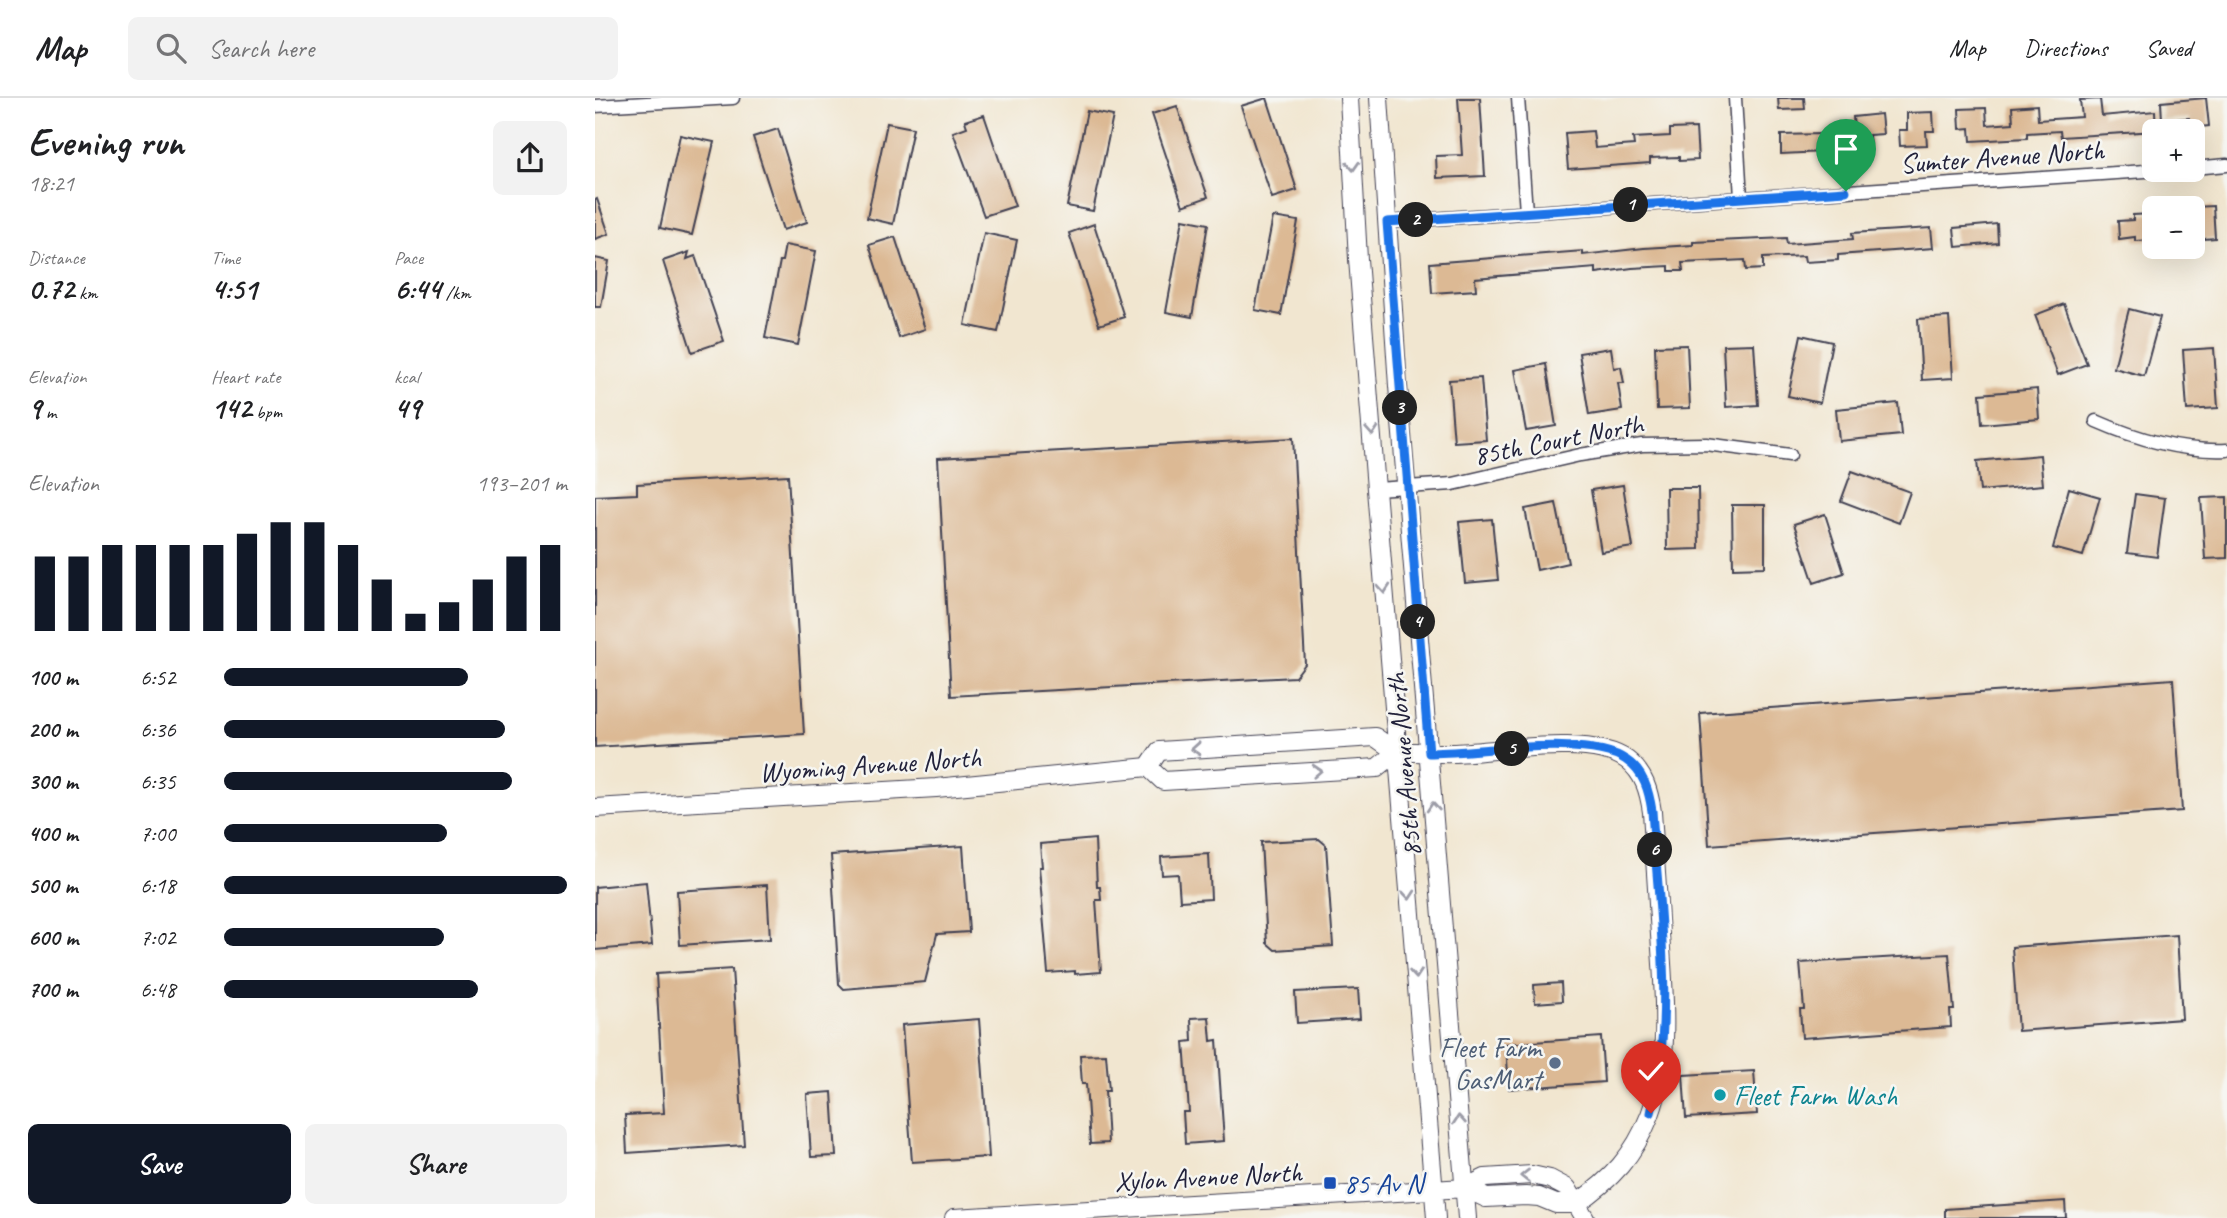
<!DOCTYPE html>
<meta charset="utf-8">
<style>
:root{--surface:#fff;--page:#f2f2f2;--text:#202124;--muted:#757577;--line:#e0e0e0;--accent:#111827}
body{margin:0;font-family:Caveat,sans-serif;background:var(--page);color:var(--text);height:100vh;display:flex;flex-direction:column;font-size:26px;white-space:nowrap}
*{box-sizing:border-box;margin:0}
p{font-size:23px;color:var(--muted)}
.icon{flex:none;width:38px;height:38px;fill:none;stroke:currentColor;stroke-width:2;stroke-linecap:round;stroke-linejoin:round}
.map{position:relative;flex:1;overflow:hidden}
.details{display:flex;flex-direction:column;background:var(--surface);width:595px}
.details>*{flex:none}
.fabs{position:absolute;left:1547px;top:21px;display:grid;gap:14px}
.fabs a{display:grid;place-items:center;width:63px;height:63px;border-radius:10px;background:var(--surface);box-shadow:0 7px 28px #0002;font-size:35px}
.pin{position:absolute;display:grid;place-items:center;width:60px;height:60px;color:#fff;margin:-72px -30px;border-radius:50% 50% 50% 0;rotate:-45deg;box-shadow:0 0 7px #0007}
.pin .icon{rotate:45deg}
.km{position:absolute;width:35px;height:35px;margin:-18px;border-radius:50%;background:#222;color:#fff;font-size:19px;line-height:35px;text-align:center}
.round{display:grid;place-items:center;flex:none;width:74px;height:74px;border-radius:10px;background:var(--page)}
.head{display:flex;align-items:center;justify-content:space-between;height:119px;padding:0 28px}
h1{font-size:38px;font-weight:600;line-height:52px}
.metrics{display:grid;grid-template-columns:repeat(3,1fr);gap:10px;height:119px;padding:7px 28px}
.metrics div{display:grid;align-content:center}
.metrics b{font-size:30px;font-weight:600}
.metrics small{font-size:19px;font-weight:400}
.metrics p{font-size:19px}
.chart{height:196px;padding:14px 28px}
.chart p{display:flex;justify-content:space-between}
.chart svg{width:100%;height:126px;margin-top:7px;stroke:var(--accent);stroke-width:6}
.primary-button{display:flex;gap:14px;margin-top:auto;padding:14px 28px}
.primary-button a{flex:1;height:80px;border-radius:10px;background:var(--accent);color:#fff;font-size:28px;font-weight:600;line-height:80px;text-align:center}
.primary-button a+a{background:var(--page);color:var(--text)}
ul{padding:0 28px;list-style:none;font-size:23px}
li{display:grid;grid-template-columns:112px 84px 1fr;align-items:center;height:52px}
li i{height:18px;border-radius:9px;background:var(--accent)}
header{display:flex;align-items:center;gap:42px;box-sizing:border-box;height:98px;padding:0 35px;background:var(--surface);border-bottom:2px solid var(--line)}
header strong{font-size:33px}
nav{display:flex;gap:38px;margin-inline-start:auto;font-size:24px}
.search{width:490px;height:63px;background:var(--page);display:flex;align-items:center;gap:18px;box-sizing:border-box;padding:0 24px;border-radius:10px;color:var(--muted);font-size:26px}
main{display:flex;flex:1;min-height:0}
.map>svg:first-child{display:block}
</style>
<header>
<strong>Map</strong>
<div class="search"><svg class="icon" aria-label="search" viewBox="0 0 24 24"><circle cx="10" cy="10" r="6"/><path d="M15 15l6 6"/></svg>Search here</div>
<nav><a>Map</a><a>Directions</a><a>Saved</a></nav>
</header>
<main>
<section class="details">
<div class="head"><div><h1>Evening run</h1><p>18:21</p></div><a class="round"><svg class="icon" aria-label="share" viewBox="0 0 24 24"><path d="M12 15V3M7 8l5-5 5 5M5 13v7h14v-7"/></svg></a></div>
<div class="metrics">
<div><p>Distance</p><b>0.72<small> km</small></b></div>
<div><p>Time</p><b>4:51</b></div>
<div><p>Pace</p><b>6:44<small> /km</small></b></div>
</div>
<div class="metrics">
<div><p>Elevation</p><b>9<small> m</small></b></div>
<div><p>Heart rate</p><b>142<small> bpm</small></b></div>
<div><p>kcal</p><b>49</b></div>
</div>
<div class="chart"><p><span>Elevation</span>193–201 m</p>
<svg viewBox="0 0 160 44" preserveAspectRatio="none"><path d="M5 44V18M15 44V18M25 44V14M35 44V14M45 44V14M55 44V14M65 44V10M75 44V6M85 44V6M95 44V14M105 44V26M115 44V38M125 44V34M135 44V26M145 44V18M155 44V14"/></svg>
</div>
<ul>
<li><b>100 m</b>6:52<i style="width:71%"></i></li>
<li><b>200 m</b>6:36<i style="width:82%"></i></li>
<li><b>300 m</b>6:35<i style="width:84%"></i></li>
<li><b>400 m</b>7:00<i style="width:65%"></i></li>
<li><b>500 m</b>6:18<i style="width:100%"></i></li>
<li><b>600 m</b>7:02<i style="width:64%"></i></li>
<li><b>700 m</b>6:48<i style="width:74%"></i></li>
</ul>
<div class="primary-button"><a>Save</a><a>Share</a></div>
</section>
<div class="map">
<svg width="1632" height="1120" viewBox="0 0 1632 1120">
<rect width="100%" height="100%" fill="#f6f6f2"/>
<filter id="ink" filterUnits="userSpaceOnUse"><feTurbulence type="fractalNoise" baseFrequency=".0143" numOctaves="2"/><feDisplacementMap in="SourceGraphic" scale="14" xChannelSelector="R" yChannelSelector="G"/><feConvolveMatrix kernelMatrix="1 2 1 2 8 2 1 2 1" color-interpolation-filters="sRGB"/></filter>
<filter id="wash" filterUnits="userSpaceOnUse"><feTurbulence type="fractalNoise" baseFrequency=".00686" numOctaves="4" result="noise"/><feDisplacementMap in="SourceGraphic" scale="28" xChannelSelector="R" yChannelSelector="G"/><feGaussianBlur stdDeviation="1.57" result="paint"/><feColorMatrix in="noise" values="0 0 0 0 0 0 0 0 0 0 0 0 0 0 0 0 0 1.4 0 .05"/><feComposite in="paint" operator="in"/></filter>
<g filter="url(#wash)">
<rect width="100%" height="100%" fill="#f1e6d0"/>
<g id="blocks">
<path fill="#dcb994" d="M 672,0 L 702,92 L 677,100 L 646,8 Z
M 863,0 L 885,0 L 890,78 L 842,80 L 841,58 L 867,57 Z
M 1183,0 L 1209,0 L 1210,11 L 1184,12 Z
M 1611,0 L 1614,28 L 1595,30 L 1594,20 L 1567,22 L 1566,4 Z
M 1505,1 L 1507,18 L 1560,13 L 1561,33 L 1466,39 L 1465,33 L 1432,35 L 1432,40 L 1376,43 L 1375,30 L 1365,31 L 1364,11 L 1391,10 L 1392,27 L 1418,25 L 1417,9 L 1442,7 L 1443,22 L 1487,19 L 1485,2 Z
M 582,8 L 613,99 L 588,108 L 557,16 Z
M 492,13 L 518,18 L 498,113 L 472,108 Z
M 1338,14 L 1339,33 L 1331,33 L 1332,47 L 1305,48 L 1304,32 L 1312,32 L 1312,15 Z
M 1286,16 L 1288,36 L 1274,37 L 1275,50 L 1261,52 L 1258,19 Z
M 389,17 L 420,108 L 389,118 L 358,34 L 372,29 L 370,23 Z
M 292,25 L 318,30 L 298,126 L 272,120 Z
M 1101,30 L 1103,62 L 1084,63 L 1084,59 L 1055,60 L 1055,65 L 973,71 L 970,35 L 998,33 L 1000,50 L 1039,47 L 1038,40 L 1075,38 L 1075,31 Z
M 183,31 L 212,124 L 188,132 L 158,39 Z
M 1227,36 L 1228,54 L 1186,56 L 1186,37 Z
M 85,37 L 119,44 L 97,137 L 65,130 Z
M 2,101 L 14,136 L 0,141 L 0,102 Z
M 1618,108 L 1620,140 L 1598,142 L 1599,109 Z
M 1557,116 L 1559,142 L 1540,143 L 1540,139 L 1524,141 L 1523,123 L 1538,122 L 1538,117 Z
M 678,119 L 703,123 L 686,217 L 660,212 Z
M 588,121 L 613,126 L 597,219 L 571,214 Z
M 499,126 L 529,219 L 504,227 L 474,135 Z
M 1402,126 L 1403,145 L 1361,149 L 1359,130 Z
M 1336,130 L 1338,150 L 1243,157 L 1243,162 L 1210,164 L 1209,158 L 1168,160 L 1168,171 L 1151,172 L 1150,162 L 1087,165 L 1088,173 L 1074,173 L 1074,168 L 1037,170 L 1001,175 L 1001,170 L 880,180 L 881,192 L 837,195 L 835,165 L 988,153 L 988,157 L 1049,150 L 1098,147 L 1098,144 L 1191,140 L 1192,146 L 1258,141 L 1257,135 Z
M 389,135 L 422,142 L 403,234 L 370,227 Z
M 300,139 L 330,231 L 304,240 L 274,147 Z
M 190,147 L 221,153 L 203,247 L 170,240 L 185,163 L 187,163 Z
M 94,154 L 92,161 L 100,158 L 129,243 L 97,254 L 68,163 Z
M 0,160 L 14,163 L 6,209 L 0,209 Z
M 1469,206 L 1492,266 L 1463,277 L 1440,217 Z
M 1534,211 L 1565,219 L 1549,278 L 1519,270 Z
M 1354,219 L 1358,280 L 1327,282 L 1323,221 Z
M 1206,237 L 1237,244 L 1225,305 L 1193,298 Z
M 1159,246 L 1163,307 L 1131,309 L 1128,247 Z
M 1092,247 L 1095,310 L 1062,311 L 1060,248 Z
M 1016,250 L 1019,270 L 1026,269 L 1029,285 L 1023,285 L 1027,312 L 994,317 L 984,255 Z
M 1619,250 L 1623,310 L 1592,312 L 1588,252 Z
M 951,266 L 961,328 L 931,333 L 920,272 Z
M 886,280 L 891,342 L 859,344 L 854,282 Z
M 1442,291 L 1444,321 L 1387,326 L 1385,296 Z
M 1303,305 L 1306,337 L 1244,343 L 1241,311 Z
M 698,340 L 710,566 L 700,579 L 356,598 L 343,360 Z
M 1445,357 L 1448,387 L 1385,393 L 1382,363 Z
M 1257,373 L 1315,394 L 1304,425 L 1246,403 Z
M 193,377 L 209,636 L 0,649 L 0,398 L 42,396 L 42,386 Z
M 1028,387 L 1038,449 L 1006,454 L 996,392 Z
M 1071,390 L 1103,390 L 1104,451 L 1072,452 Z
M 1474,390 L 1505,399 L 1488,458 L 1458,450 Z
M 1540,396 L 1570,400 L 1562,459 L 1532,455 Z
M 1632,399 L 1632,460 L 1610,461 L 1606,400 Z
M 961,405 L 973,465 L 942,472 L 930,411 Z
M 1137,407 L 1170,407 L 1170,469 L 1138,470 Z
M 1230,416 L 1249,475 L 1219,485 L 1199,426 Z
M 897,421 L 903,482 L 870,485 L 864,424 Z
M 1578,581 L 1587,713 L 1114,747 L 1105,615 Z
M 500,741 L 502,789 L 505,789 L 506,802 L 501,802 L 506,874 L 480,876 L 480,873 L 453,875 L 444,769 L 447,769 L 445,746 Z
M 724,741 L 731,747 L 738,848 L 680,852 L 672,845 L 666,744 Z
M 368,748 L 374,834 L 342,836 L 330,884 L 249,891 L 244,886 L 236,757 Z
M 614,756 L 616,801 L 585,803 L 583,776 L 567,777 L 566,759 Z
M 51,784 L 57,847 L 0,852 L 0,789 Z
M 172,787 L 175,841 L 85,847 L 82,793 Z
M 1582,837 L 1587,921 L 1423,933 L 1417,849 Z
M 1354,856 L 1359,912 L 1355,912 L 1356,929 L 1207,940 L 1205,911 L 1209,911 L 1205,865 Z
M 137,871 L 149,1047 L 32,1055 L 30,1017 L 69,1015 L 61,876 Z
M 966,885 L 967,903 L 940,905 L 939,887 Z
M 763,891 L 765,921 L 702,925 L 700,894 Z
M 614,919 L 616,943 L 622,942 L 629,1043 L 590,1046 L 588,1014 L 594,1014 L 589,944 L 597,943 L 596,920 Z
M 384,921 L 394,1059 L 317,1064 L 307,927 Z
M 1006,939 L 1009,984 L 914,991 L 911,946 Z
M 511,956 L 514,993 L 510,993 L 513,1045 L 495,1046 L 491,986 L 487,986 L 485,957 Z
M 1159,973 L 1162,1016 L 1091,1020 L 1088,977 Z
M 237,994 L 241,1058 L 216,1059 L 212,996 Z
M 1470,1103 L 1471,1120 L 1350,1120 L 1350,1111 Z"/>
</g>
</g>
<g filter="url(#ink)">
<use href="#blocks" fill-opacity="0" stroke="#413f51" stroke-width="2"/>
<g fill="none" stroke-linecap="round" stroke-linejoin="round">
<g stroke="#413f51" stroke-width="15">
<path id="street" d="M 923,0 L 931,114
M 1140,0 L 1146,100
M 0,8 L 138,0
M 1598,70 L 1632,67
M 792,124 L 1565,72
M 1501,323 C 1542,341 1587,354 1632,352
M 781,391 L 858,386 L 985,357 L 1047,347 L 1111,346 L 1195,357"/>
</g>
<g stroke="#413f51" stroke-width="20">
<path id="secondary" d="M 754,0 L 763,161 L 781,391 L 841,1120
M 784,0 L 803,288 L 872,1120
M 553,669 L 568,683 L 782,670 C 788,665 797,657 804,655 C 820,652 841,656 858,655 C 901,654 997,636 1032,662 C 1049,675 1054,693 1057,714 C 1060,755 1062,796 1065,837 C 1069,895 1076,961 1055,1017 C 1039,1058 1016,1082 981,1106
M 0,710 L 341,690 L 553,669 L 564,653 L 780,639 L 803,655
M 870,1090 L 891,1100 L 931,1098 L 944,1099 L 961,1106 L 981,1106
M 359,1120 L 870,1090 L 890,1080 L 937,1077 L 955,1081 L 972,1090 L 990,1120"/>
</g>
<use href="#street" stroke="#fff" stroke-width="12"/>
<use href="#secondary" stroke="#fff" stroke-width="18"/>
</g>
<defs><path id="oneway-chevron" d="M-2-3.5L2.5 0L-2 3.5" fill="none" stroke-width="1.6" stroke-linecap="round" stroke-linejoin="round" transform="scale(1.75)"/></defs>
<g stroke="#9c9ca7">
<use href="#oneway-chevron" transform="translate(758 68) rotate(87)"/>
<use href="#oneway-chevron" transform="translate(777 333) rotate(86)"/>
<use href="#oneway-chevron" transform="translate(789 491) rotate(85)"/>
<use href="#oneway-chevron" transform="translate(601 651) rotate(176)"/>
<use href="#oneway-chevron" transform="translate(722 673) rotate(-3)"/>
<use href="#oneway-chevron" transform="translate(838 709) rotate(-95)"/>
<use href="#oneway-chevron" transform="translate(814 797) rotate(85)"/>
<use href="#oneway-chevron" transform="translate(821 876) rotate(85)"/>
<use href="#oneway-chevron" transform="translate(864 1022) rotate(-95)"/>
<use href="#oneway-chevron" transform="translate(930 1078) rotate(-180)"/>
</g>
</g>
<g fill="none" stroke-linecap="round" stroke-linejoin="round" filter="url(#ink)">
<g stroke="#fff" stroke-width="14">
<path id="route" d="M 1056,1015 C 1080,917 1064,813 1057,713 C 1054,693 1049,674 1031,662 C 996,636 880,655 834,655 L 792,124 L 1251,93"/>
</g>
<use href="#route" stroke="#1a73e8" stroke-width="9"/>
</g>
<circle fill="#5c6f8a" stroke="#f6f6f2" stroke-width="2.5" cx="960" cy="965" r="7"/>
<circle fill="#0f9aa8" stroke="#f6f6f2" stroke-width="2.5" cx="1125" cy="997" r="7"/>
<rect fill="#1a4fb4" stroke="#f6f6f2" stroke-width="2.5" x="728" y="1078" width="14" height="14" rx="3.5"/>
<g text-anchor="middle" stroke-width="5" stroke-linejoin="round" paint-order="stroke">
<g font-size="28" fill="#22223b" stroke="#f6f6f2">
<text transform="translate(1407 58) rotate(-4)" y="10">Sumter Avenue North</text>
<text transform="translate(963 341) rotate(-11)" y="10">85th Court North</text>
<text transform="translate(275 666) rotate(-4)" y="10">Wyoming Avenue North</text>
<text transform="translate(808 667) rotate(-95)" y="10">85th Avenue North</text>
<text transform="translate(613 1078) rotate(-3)" y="10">Xylon Avenue North</text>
</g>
<g font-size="28" fill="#4e5e75" stroke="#f6f6f2" text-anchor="end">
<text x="946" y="959">Fleet Farm<tspan x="946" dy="32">GasMart</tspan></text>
</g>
<g font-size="28" fill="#0d838f" stroke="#f6f6f2" text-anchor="start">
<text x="1139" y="1007">Fleet Farm Wash</text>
</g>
<g font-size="28" fill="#164399" stroke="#f6f6f2" text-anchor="start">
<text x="749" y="1095">85 Av N</text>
</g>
</g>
</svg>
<div class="fabs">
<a>+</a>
<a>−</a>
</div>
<div class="pin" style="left:1251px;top:93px;background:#1e9e55"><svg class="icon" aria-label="arrive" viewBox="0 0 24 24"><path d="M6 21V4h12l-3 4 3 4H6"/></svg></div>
<div class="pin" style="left:1056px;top:1015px;background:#d93025"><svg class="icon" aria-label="check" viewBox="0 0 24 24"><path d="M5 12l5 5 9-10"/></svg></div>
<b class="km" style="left:1036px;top:107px">1</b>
<b class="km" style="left:821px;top:122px">2</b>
<b class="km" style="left:805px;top:310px">3</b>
<b class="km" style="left:823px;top:524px">4</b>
<b class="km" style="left:917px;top:651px">5</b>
<b class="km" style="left:1060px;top:752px">6</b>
</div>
</main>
